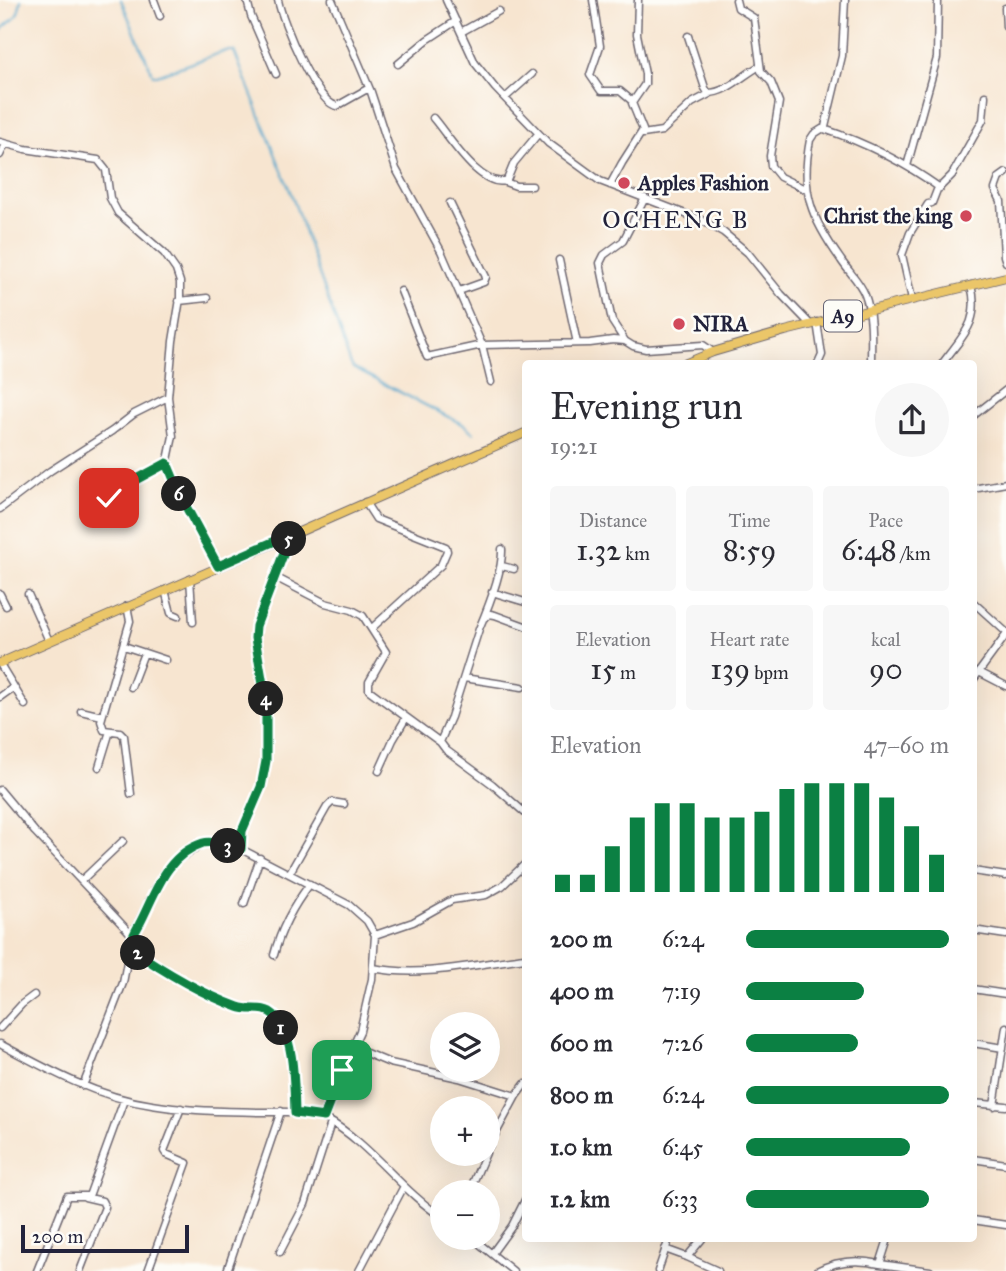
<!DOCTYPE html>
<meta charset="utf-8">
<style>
:root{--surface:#fff;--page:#f7f7f7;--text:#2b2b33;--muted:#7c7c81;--accent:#0b8043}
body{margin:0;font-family:"IM FELL Great Primer",serif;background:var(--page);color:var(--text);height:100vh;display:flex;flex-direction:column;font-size:26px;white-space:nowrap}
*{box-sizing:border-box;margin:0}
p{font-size:23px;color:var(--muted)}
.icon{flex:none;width:38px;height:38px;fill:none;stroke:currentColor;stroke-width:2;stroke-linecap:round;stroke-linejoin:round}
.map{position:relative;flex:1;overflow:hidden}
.drawer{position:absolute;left:522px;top:360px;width:455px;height:882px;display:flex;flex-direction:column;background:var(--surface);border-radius:7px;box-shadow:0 7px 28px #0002}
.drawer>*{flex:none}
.tools{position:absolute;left:430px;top:1012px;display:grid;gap:14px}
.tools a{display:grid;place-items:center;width:70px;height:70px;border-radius:50%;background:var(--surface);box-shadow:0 7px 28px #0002;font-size:35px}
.scale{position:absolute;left:21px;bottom:18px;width:168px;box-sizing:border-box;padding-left:7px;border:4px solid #22223b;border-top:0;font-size:19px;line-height:24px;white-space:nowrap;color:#22223b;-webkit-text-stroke:5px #fdfcf7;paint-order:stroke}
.pin{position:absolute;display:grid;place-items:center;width:60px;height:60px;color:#fff;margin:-30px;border-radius:14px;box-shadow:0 4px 10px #0006}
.km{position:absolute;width:35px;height:35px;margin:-18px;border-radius:50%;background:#222;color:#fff;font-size:19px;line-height:35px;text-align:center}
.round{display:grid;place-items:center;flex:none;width:74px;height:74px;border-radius:37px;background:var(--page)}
.headline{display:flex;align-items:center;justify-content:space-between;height:119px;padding:0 28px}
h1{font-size:38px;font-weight:600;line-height:52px}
.stats{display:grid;grid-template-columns:repeat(3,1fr);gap:10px;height:119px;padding:7px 28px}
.stats div{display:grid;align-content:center;border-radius:7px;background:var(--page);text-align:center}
.stats b{font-size:30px;font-weight:600}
.stats small{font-size:19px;font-weight:400}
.stats p{font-size:19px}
.chart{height:196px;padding:14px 28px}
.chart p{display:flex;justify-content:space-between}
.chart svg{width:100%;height:126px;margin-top:7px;stroke:var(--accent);stroke-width:6}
ul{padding:0 28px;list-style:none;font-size:23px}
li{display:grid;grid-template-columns:112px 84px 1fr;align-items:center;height:52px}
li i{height:18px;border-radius:9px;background:var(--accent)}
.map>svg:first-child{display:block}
</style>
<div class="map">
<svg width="1006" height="1271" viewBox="0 0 1006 1271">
<rect width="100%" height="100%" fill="#fdfcf7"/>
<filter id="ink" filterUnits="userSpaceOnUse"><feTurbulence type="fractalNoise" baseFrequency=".0143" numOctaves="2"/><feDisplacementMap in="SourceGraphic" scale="14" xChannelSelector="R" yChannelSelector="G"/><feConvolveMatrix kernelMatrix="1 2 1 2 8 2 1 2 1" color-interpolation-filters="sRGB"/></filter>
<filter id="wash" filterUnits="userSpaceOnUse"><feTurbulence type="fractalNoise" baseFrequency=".00686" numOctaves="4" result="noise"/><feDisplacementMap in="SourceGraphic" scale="28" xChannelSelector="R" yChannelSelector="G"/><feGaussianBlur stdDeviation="1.57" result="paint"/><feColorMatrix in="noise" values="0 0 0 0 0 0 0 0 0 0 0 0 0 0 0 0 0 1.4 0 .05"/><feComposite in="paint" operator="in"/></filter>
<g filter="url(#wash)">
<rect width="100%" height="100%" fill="#f7e5d0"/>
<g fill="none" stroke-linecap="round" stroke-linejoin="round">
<path stroke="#4fa5cc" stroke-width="2" d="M 121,0 L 153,75 L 157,75 L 226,51 L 234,51 L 292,196 L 350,362 L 353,368 L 464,425 L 474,433
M 0,32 C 11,17 17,25 21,0"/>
</g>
</g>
<g filter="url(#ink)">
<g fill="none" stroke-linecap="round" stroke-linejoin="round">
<g stroke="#6d666f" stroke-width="9">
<path id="minor" d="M 154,0 L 160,16
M 247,0 L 251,16 L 276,74
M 278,0 C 282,21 316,104 337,106 L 369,88
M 332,0 L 371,92 L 396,169 L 441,251 L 482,345 L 590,343 L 613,340 L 625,341 L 633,346 L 646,349 L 703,345 L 713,352
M 446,0 L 475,63 L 495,88 L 548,143 L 600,181 L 701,220 L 723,232 L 748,253 L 781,294 L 810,324
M 593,0 L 600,46 L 590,75 L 601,91 L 620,91 L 632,101
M 736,0 L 738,8 L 754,18 L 761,71 L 771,82 L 779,102 L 770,156 L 771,166 L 780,177 L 807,190
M 845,0 L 842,56 L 825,127 L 814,134 L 810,140 C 800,192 811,218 841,260 C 848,271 860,282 865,295 C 873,316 871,342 871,364
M 1005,8 L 1006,27
M 461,32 L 499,11
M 688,36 L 705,88 L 708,93 C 727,93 744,74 760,66
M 398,64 L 427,40 L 456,21
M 505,98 L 532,74
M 433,118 C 448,135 481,191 507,180 L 514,163 L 538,134
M 824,129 C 866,143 904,162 940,188
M 643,134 L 662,131 L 692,103 L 711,93
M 0,142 L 25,149 L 98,160 L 106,170 L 110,198 L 118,213 L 164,253 L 176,270 L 180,282 L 180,299 L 173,341 L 168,397 L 173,436 L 167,465 L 182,499 L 218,566
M 0,155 L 5,144
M 907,166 L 937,58 L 938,0
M 1006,173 L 999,178 L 995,189 L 1001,201 L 1004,256 L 1006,262
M 505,182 L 516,186 L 532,186
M 610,185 L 622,163 L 643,130 L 632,103 L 645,84 L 645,74 L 637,34 L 638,0
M 450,203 L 486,277 L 484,282 L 459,291
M 559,260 L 577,343
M 401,291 L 427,357 L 482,345 L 491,382
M 912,299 L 902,255 L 910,233 L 928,204 L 932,203 L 937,190 L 952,175 L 983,120 L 985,96
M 179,301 L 207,298
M 817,322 L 822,355 L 818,364
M 625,341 L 612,321 L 600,263 L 604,255 L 623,241 L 645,198
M 942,364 C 962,336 981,323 971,285
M 973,416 L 1006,390
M 973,489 L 1006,483
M 85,494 L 95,501 C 120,495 142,474 167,463
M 365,502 L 376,519 L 446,547 L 447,551 L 441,565 L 372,628
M 0,509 L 50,471 L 112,431 L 134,414 L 168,397
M 291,534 L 256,626 L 255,638 L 266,702 L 266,760 L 261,787 L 242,831 L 241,849 L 349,905 L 367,921 L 375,935 L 372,979 L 360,1031 L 337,1081 L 324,1117
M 502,566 L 514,569
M 275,577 L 325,603 L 352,610 L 363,616 L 386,652 L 369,682 L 369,690 L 440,742 L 446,750 L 492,784 L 525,813
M 190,579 L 193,622
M 165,590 L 171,613 L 178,616
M 492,592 L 525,602
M 0,594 L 6,606
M 28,594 L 49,641
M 973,602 L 1006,632
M 127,606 L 130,621 L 101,721 L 104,730 L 120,732 L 124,736 L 131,794
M 486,617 L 490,614 L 495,615 L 525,626
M 124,646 L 166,660
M 0,664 L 25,705
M 979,672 L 1006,686
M 464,678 L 522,687
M 973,680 L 1006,635
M 131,687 L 144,653
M 0,697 L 14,687
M 81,711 L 102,716
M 440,742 L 451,717 L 479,629 C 488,608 503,572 502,549
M 99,767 L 110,731
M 379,771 L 393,740 L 406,718
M 0,790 L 35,832 L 132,935
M 973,871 L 1006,876
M 289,874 L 327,807 L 332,802 L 344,804
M 81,881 L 123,841
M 244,904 L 260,858
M 973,930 L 1006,935
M 375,935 L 413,922 L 452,900 L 486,895 L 502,886 L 525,864
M 130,948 C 163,971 200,993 238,1007 C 250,1012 264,1005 274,1015 C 295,1035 294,1086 295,1113
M 274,955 C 281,928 293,906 310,884
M 373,968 C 424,978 474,964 525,958
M 973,989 L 1006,994
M 0,1028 L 22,1004 L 34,995
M 973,1043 L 1003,1048
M 0,1044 C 48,1070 97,1097 152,1105 C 186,1111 223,1111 258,1112 C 276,1112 310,1110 326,1119 C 371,1144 400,1190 443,1218
M 354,1048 L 390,1063 L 459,1078 L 516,1096
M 83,1086 L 123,983 L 132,935 L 161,878 L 174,862 L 203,843 L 213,842 L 241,849
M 973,1103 L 1006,1106
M 994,1106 L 1006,1027
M 488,1148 L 516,1096 L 525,1084
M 973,1159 L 1006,1164
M 469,1192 L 486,1153
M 973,1220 L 1006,1225
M 471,1237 L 513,1271
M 888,1239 L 880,1264 L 930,1271
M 665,1249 L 687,1257 L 702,1239
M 280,1252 L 305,1204 L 331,1123
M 493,1252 L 512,1226 L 525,1200
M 687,1257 L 718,1271
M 37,1271 L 67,1196 L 89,1196 L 124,1100
M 80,1271 L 105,1207 L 102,1201 L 85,1197
M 148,1271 L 187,1163 L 166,1154 L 164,1151 L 181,1108
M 227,1271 L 281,1111
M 359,1271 L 403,1188
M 658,1271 L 669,1239
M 817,1271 C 837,1260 858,1259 880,1264"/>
</g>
<g stroke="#6d666f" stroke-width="10">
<path id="major" d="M 684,364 L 713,352 L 785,331 L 1006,277
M 0,663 L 525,433"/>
</g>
<use href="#minor" stroke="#fff" stroke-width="6"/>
<use href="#major" stroke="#ebc669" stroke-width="8"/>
</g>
</g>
<g fill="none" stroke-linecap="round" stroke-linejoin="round" filter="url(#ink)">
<g stroke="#fff" stroke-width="14">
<path id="route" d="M 109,498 L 128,484 L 167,463 L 182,499 L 218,566 L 291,534 L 256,626 L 255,638 L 266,702 L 266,761 L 261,787 L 242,831 L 241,849 C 229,848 215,840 203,843 C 166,855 156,892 140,923 C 135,932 132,937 130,948 C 163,971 200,993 238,1007 C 250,1012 264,1005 274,1015 C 295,1034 294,1086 295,1113 L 324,1117 L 342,1070"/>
</g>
<use href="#route" stroke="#0b8043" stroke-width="9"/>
</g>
<g fill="#d1495b" stroke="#fdfcf7" stroke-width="2.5">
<circle cx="624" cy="183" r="7"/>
<circle cx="966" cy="216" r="7"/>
<circle cx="679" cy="324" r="7"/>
</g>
<g text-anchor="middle" stroke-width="5" stroke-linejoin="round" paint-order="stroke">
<rect fill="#fdfcf7" stroke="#646373" stroke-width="2" x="824" y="300.5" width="38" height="31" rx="5"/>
<g font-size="19" font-weight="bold" fill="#22223b">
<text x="843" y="323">A9</text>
</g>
<g font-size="21" font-weight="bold" fill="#22223b" stroke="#fdfcf7" text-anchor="start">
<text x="638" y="190">Apples Fashion</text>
<text x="952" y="223" text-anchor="end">Christ the king</text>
<text x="693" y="331">NIRA</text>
</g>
<g font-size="24" letter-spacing="2" fill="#22223b" stroke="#fdfcf7">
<text x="676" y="228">OCHENG B</text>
</g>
</g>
</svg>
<div class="tools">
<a><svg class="icon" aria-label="layers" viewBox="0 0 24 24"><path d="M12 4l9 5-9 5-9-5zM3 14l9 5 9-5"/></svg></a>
<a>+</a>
<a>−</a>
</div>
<div class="scale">200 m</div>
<div class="pin" style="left:342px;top:1070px;background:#1e9e55"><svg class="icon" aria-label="arrive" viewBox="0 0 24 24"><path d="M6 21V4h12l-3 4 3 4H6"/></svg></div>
<div class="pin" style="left:109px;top:498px;background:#d93025"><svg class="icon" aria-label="check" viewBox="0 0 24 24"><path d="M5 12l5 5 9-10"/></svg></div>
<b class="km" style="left:281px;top:1028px">1</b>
<b class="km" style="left:138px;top:953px">2</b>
<b class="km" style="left:228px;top:846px">3</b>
<b class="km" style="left:266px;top:699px">4</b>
<b class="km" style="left:289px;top:539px">5</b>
<b class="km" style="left:179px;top:494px">6</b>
<section class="drawer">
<div class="headline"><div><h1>Evening run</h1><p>19:21</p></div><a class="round"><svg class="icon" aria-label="share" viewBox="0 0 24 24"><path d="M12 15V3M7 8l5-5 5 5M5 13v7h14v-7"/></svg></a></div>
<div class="stats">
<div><p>Distance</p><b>1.32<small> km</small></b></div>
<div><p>Time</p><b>8:59</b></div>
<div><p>Pace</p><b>6:48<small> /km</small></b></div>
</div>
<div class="stats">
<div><p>Elevation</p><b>15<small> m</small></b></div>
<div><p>Heart rate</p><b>139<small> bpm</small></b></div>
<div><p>kcal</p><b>90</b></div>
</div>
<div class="chart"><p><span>Elevation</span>47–60 m</p>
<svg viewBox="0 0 160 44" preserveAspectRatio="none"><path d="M5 44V38M15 44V38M25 44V28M35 44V18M45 44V13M55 44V13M65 44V18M75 44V18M85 44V16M95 44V8M105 44V6M115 44V6M125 44V6M135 44V11M145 44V21M155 44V31"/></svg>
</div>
<ul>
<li><b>200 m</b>6:24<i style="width:100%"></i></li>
<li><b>400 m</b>7:19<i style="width:58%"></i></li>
<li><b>600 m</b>7:26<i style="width:55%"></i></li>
<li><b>800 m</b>6:24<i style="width:100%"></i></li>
<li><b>1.0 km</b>6:45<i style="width:81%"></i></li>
<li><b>1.2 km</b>6:33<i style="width:90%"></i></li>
</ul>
</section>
</div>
